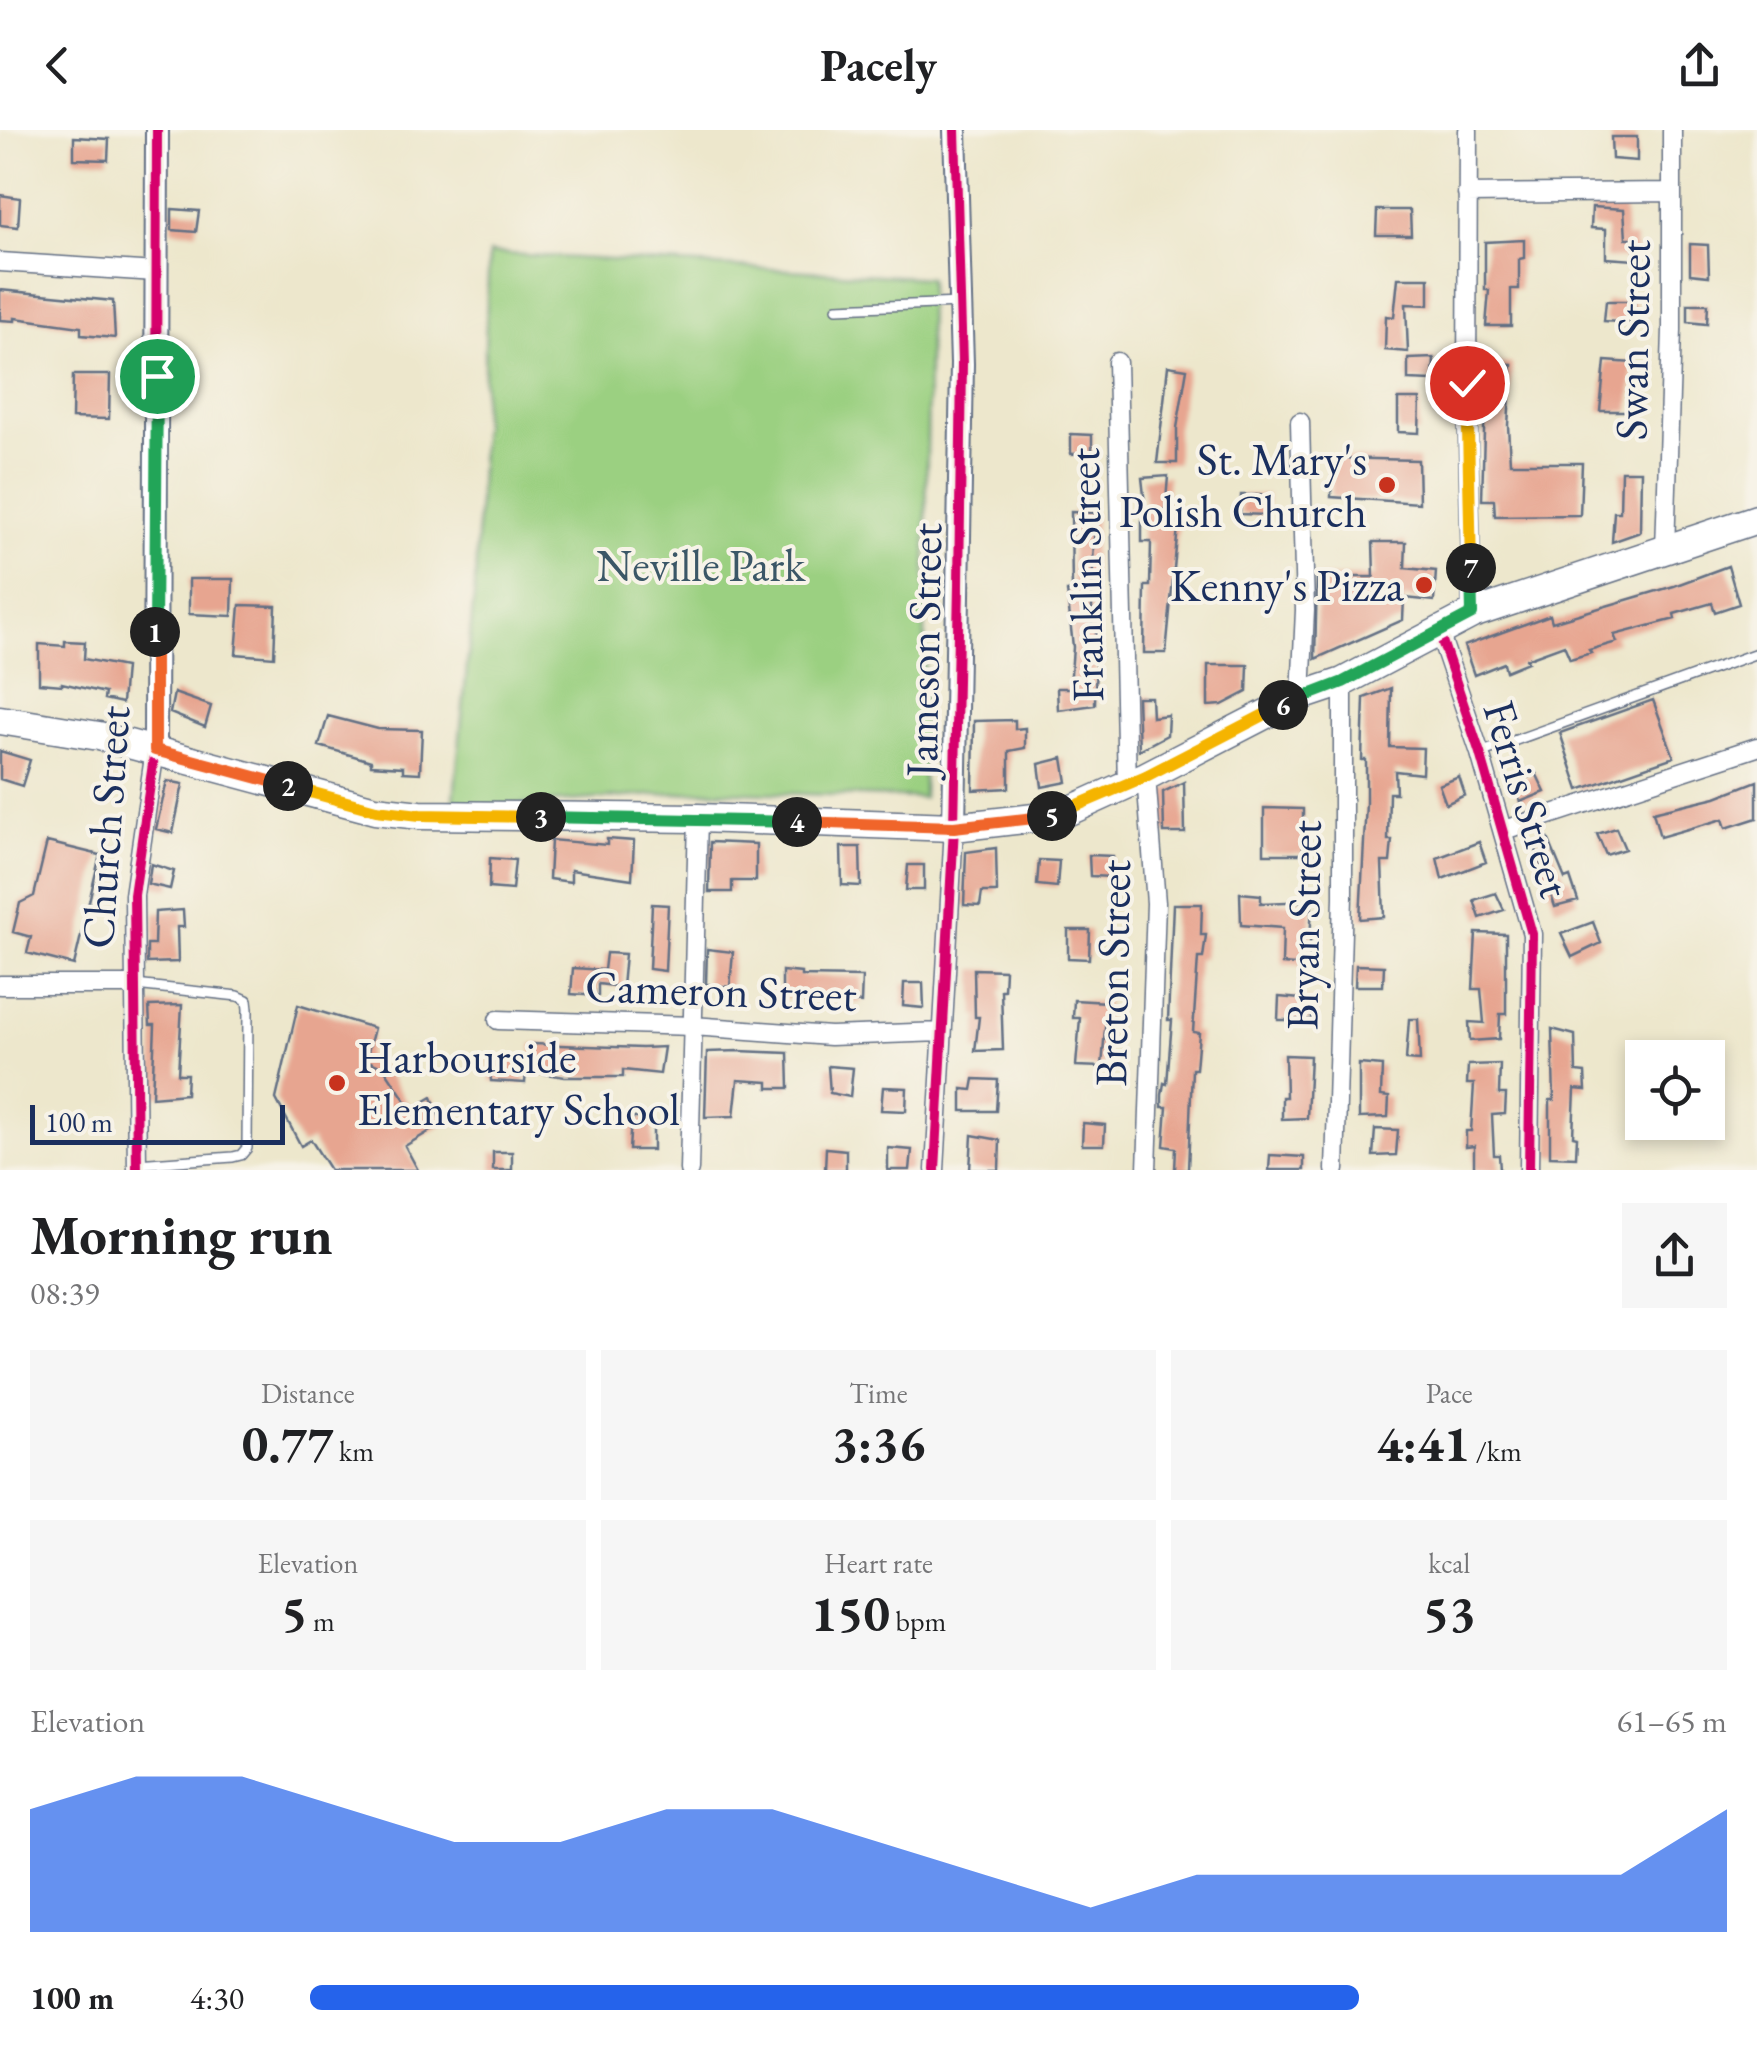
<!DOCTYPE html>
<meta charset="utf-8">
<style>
:root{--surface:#fff;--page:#f6f6f6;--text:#202124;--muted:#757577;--accent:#2563eb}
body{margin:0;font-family:"EB Garamond",serif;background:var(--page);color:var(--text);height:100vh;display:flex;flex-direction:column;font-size:38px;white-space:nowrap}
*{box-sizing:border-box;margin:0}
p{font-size:32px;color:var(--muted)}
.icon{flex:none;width:55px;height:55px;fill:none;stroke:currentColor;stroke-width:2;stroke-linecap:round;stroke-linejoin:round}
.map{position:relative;height:1040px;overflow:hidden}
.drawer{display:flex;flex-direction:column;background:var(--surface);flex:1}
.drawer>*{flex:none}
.controls{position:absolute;left:1625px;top:910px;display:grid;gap:20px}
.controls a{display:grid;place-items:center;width:100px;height:100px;border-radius:0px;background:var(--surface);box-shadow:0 5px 15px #0003;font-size:50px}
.scale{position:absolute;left:30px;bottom:25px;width:255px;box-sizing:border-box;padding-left:10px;border:5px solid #1b2f5e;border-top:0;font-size:28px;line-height:35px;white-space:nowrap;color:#1b2f5e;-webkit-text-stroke:8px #f7f3e8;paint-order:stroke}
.pin{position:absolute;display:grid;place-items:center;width:85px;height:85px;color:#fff;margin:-42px;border:5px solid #fff;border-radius:50%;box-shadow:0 2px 10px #0007}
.km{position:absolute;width:50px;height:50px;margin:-25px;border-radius:50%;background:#222;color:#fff;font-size:28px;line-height:50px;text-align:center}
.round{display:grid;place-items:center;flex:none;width:105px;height:105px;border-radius:0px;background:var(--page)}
.head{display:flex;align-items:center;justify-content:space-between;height:170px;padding:0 30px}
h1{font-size:55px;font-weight:700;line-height:75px}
.stats{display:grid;grid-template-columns:repeat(3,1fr);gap:15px;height:170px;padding:10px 30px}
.stats div{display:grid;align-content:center;border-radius:0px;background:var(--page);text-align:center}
.stats b{font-size:50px;font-weight:700}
.stats small{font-size:28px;font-weight:400}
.stats p{font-size:28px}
.chart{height:280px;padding:20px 30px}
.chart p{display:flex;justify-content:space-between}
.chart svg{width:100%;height:180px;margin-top:10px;fill:var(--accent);opacity:.7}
ul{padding:0 30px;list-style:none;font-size:32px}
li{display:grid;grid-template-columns:160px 120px 1fr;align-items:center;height:75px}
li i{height:25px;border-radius:12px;background:var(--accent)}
header{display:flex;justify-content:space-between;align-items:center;height:130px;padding:0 30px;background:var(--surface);font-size:45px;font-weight:700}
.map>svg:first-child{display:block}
</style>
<header><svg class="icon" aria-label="back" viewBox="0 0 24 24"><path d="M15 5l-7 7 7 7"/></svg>Pacely<svg class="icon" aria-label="share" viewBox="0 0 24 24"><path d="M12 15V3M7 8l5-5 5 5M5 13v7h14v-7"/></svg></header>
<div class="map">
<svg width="1757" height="1040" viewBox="0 0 1757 1040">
<rect width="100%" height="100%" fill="#f7f3e8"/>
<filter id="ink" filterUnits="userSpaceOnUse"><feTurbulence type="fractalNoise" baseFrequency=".01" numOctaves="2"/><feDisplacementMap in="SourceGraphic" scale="20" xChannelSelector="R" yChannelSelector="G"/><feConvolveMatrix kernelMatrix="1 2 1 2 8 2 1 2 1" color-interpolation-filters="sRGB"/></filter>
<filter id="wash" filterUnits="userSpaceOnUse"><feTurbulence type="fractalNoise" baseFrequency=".0048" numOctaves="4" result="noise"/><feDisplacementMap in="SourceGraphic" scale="40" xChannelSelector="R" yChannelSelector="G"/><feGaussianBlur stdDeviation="2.25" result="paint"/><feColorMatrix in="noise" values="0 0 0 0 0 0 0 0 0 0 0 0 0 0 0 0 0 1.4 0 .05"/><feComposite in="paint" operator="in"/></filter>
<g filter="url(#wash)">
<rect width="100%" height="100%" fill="#ede7cc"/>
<path fill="#9bd081" stroke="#5b8070" stroke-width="2.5" d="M 489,123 L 929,148 L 923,668 L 710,661 L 453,679 L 475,456 Z"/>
<g id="blocks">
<path fill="#e7a590" d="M 74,7 L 109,9 L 108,30 L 74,29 Z
M 1611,7 L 1637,7 L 1637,31 L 1612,29 Z
M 0,65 L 20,68 L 18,97 L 0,95 Z
M 1592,77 L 1624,79 L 1626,108 L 1635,108 L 1635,130 L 1606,128 L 1606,99 L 1591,98 Z
M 172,79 L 199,81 L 196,102 L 172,100 Z
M 1377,80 L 1410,80 L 1411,105 L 1376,105 Z
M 1524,110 L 1524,128 L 1519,129 L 1519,159 L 1511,159 L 1511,196 L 1486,196 L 1489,160 L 1485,160 L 1485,112 Z
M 1690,114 L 1708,115 L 1709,146 L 1690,144 Z
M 1398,148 L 1429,148 L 1429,175 L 1406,174 L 1408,222 L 1385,220 L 1386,186 L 1394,187 Z
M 0,160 L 113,171 L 115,208 L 81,205 L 81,197 L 15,188 L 15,191 L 0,190 Z
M 1606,171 L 1634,171 L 1635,193 L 1604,191 Z
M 1688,174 L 1708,174 L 1707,194 L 1688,192 Z
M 1434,228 L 1433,251 L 1408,250 L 1408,229 Z
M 1605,231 L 1633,233 L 1630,281 L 1600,281 Z
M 1486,233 L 1512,234 L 1508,295 L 1510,333 L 1582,333 L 1580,385 L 1495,386 L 1494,370 L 1482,370 Z
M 1168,236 L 1187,239 L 1177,298 L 1177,333 L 1157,333 Z
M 73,245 L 110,245 L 109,289 L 72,288 Z
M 1398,269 L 1420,269 L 1419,303 L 1398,302 Z
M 1071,304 L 1092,305 L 1092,323 L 1071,324 Z
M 1332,328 L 1418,330 L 1419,373 L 1331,367 Z
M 1621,341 L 1641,341 L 1640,402 L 1612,412 L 1614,382 L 1620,382 Z
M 1168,346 L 1165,385 L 1179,386 L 1166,523 L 1144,523 L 1145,456 L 1150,456 L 1151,412 L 1142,412 L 1142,383 L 1146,383 L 1142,348 Z
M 1241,365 L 1267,365 L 1267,385 L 1240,384 Z
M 1071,382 L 1095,383 L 1092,462 L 1092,495 L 1096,495 L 1095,575 L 1058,580 L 1057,558 L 1070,558 L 1073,517 L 1067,461 L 1072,461 Z
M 1373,412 L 1406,412 L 1405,438 L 1436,441 L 1434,471 L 1404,468 L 1403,490 L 1315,529 L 1317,447 L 1374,447 Z
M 1728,436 L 1739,474 L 1715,482 L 1712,473 L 1674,484 L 1675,489 L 1614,505 L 1617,512 L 1589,520 L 1591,523 L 1570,529 L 1564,515 L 1526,529 L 1528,532 L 1506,541 L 1504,533 L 1474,545 L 1464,516 L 1550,485 L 1552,492 L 1674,456 Z
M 189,449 L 233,449 L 232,486 L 189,484 Z
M 240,475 L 276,476 L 274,527 L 236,524 Z
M 65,511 L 85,512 L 84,529 L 125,537 L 122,573 L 104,569 L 105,563 L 62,553 L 62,555 L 39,553 L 39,514 L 65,516 Z
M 1208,535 L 1248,535 L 1247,562 L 1222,575 L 1208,576 Z
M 1391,558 L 1390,617 L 1423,618 L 1422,644 L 1395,641 L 1396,663 L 1389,663 L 1388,710 L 1392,710 L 1390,732 L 1382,732 L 1384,787 L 1360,789 L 1366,673 L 1366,630 L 1362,630 L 1364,568 Z
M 174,563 L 211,576 L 205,597 L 170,583 Z
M 1137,567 L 1151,567 L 1152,587 L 1168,585 L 1167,605 L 1139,620 Z
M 1653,570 L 1674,627 L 1579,660 L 1560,603 Z
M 328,586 L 378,599 L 422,600 L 420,643 L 403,642 L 403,637 L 371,635 L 371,631 L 319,616 Z
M 1015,590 L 1015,599 L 1025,598 L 1025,618 L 1009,621 L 1009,658 L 973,660 L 974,591 Z
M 0,621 L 30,630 L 22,656 L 0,649 Z
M 1063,628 L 1067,652 L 1042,657 L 1039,634 Z
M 1536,643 L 1545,662 L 1520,672 L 1515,653 Z
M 1459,647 L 1465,665 L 1446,674 L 1439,655 Z
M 167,651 L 183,654 L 173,703 L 156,699 Z
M 1757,651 L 1757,688 L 1726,698 L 1723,689 L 1660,707 L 1653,682 L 1716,667 Z
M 1184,652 L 1185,703 L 1164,703 L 1163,662 Z
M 1264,678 L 1303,679 L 1303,724 L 1264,724 Z
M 1616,698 L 1625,719 L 1606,725 L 1597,704 Z
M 1548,708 L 1565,749 L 1570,747 L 1578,771 L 1555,777 L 1534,714 Z
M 607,709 L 634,711 L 632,749 L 571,740 L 571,752 L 549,749 L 551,710 L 607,715 Z
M 47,712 L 100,725 L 74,835 L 27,823 L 31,807 L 13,802 L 20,773 L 34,766 Z
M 710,712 L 756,714 L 756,751 L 732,751 L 732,762 L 709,762 Z
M 1479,712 L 1486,732 L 1442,749 L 1437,728 Z
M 841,717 L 860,717 L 861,756 L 842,755 Z
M 996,718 L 997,762 L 982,762 L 980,776 L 964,775 L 966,722 Z
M 1089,725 L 1113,726 L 1114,747 L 1090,746 Z
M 490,728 L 515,730 L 512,760 L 489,758 Z
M 1039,730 L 1059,731 L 1057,757 L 1037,755 Z
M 151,734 L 174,741 L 170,759 L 148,754 Z
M 908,735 L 924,735 L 924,760 L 906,760 Z
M 1240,763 L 1261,765 L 1261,773 L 1312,771 L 1309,836 L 1282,834 L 1283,798 L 1241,795 Z
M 1496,763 L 1504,780 L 1480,788 L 1474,770 Z
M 652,774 L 668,775 L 665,841 L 649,839 Z
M 1173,774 L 1202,774 L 1201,805 L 1206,805 L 1203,828 L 1198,828 L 1193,902 L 1199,903 L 1196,939 L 1192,939 L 1188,1040 L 1175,1040 L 1176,1018 L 1164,1016 L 1167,977 L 1162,977 L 1162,965 L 1164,953 L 1167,954 L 1172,890 L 1168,890 Z
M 183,780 L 184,797 L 177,797 L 178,832 L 147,833 L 147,815 L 154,815 L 155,782 Z
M 1593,792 L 1601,813 L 1572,827 L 1561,804 Z
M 1068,800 L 1090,800 L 1089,829 L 1068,828 Z
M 1476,803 L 1506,804 L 1506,884 L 1500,884 L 1499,909 L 1470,911 L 1469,892 L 1484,893 L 1481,859 L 1473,859 Z
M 707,819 L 733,822 L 730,857 L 706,854 Z
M 606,823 L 625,824 L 622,857 L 598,854 L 598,866 L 571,864 L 573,838 L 604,840 Z
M 1356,835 L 1384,836 L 1383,856 L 1355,856 Z
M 974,839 L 1005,840 L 1004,860 L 1001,860 L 1003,920 L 975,921 L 979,887 L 975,887 Z
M 782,841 L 801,843 L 801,846 L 862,847 L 861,873 L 782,867 Z
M 904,853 L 923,853 L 924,878 L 903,876 Z
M 1279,867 L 1311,870 L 1311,890 L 1278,890 Z
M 1074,870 L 1107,872 L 1102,937 L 1076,936 L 1080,888 L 1073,888 Z
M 182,875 L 178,944 L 187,944 L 186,964 L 152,967 L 155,895 L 150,895 L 149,876 Z
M 298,875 L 374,898 L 366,930 L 384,938 L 411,979 L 432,967 L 442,994 L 405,1016 L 418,1040 L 330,1040 L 311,1010 L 301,1016 L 276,969 Z
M 1409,889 L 1418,889 L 1420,931 L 1406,930 Z
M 1552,899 L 1575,905 L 1576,942 L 1585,943 L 1586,960 L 1575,959 L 1573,1006 L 1577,1007 L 1576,1027 L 1550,1026 L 1550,970 L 1554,970 Z
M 532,914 L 642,918 L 664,917 L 660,944 L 623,940 L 623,947 L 565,947 L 526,941 L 525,953 L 491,951 L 489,927 L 532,928 Z
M 739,921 L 788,923 L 789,958 L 768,958 L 768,952 L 738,950 L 734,986 L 705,987 L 707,922 Z
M 1285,925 L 1310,926 L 1307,988 L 1282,989 L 1282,967 L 1286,967 Z
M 1359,934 L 1382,936 L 1381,966 L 1389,967 L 1388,987 L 1359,988 Z
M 1500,934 L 1499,964 L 1506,964 L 1505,984 L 1492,985 L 1494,1025 L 1499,1025 L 1500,1040 L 1474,1040 L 1474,1016 L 1466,1017 L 1466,1001 L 1471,1001 L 1474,954 L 1467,954 L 1468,935 Z
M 828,936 L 853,938 L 850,967 L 830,963 Z
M 974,949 L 998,950 L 996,981 L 962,981 L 962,959 L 972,960 Z
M 883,957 L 907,958 L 906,981 L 881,980 Z
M 631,988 L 653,988 L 653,1020 L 629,1020 Z
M 1083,993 L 1105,995 L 1104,1015 L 1082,1015 Z
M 1375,999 L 1398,1000 L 1396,1025 L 1373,1026 Z
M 972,1005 L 1000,1010 L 999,1040 L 970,1040 Z
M 826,1018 L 846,1020 L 846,1040 L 825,1040 Z
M 888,1018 L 912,1020 L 910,1040 L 888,1040 Z
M 493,1022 L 512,1022 L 512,1040 L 493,1040 Z
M 1270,1025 L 1304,1027 L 1304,1040 L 1269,1040 Z"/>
</g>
</g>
<g filter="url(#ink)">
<use href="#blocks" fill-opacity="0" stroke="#646f84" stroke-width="2.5"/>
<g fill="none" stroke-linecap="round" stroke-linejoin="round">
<g stroke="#646f84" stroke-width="12">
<path id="service" d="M 837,178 L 960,173
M 1480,623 L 1757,523
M 135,855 L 238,866 L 247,870 L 248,879 L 247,1018 L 241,1025 L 233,1027 L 136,1034"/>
</g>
<g stroke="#646f84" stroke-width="21">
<path id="minor" d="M 1468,0 L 1467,264 L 1472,484
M 1467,64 L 1671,62
M 0,132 L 156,142
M 1117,232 L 1127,655
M 1300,292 L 1305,480 L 1301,566
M 1665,420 L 1672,200 L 1672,0
M 1439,502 L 1480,623 L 1532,804 L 1529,1040
M 1146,646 L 1156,773 L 1147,1040
M 1504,700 L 1757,617
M 0,855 L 135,855
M 498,890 L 693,896 L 830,906 L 942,902
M 137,1040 L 134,765 L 155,620
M 689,1040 L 698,688
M 935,1040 L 954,697
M 1335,1040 L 1343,767 L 1343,552"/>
</g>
<g stroke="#646f84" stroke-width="26">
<path id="tertiary" d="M 155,620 L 157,0
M 954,697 L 962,234 L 955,0"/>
</g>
<g stroke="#646f84" stroke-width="31">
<path id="primary" d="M 0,590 L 99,606 L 375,680 L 420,685 L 698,688 L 954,697 L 1060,685 L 1146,646 L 1301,566 L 1343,552 L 1472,484 L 1757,389"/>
</g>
<use href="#service" stroke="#fff" stroke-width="9"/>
<use href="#minor" stroke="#fff" stroke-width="18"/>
<use href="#tertiary" stroke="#fff" stroke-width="22"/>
<use href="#primary" stroke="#fff" stroke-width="28"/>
<g stroke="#f7f3e8" stroke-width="16">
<path id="cycleway" d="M 1439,502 L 1480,623 L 1532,804 L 1529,1040
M 137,1040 L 134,765 L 155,620 L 157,0
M 935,1040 L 954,697 L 959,454 L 962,234 L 955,0"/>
</g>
<use href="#cycleway" stroke="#d6006c" stroke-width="10"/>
</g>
</g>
<g fill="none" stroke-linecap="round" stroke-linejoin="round" filter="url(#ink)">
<g stroke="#fff" stroke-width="20">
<path id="split-1" d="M 155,502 L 157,246"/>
</g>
<g stroke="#fff" stroke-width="20">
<path id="split-2" d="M 155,502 L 155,620 L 288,656"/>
</g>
<g stroke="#fff" stroke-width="20">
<path id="split-3" d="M 288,656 L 376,680 L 420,685 L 541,687"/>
</g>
<g stroke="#fff" stroke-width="20">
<path id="split-4" d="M 541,687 L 797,692"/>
</g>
<g stroke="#fff" stroke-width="20">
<path id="split-5" d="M 797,692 L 954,697 L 1052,686"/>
</g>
<g stroke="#fff" stroke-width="20">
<path id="split-6" d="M 1052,686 L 1146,646 L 1283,575"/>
</g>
<g stroke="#fff" stroke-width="20">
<path id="split-7" d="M 1283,575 L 1343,552 L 1472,484 L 1471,438"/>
</g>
<g stroke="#fff" stroke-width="20">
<path id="split-8" d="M 1467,253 L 1471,438"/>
</g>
<use href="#split-1" stroke="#22a559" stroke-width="12"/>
<use href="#split-2" stroke="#f0652b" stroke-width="12"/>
<use href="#split-3" stroke="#f5b400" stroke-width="12"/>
<use href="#split-4" stroke="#22a559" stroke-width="12"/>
<use href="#split-5" stroke="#f0652b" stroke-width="12"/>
<use href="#split-6" stroke="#f5b400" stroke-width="12"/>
<use href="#split-7" stroke="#22a559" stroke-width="12"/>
<use href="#split-8" stroke="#f5b400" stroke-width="12"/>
</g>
<g fill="#c8321e" stroke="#f7f3e8" stroke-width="4">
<circle cx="1387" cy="355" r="10"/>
<circle cx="1424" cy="455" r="10"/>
<circle cx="337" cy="953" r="10"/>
</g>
<g text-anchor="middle" stroke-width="8" stroke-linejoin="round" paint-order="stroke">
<g font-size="45" fill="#1b2f5e" stroke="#f7f3e8">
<text transform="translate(1632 210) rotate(-89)" y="16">Swan Street</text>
<text transform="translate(1085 445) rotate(-91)" y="16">Franklin Street</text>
<text transform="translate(923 520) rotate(-89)" y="16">Jameson Street</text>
<text transform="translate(1528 669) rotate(73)" y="16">Ferris Street</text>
<text transform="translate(105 697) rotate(-86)" y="16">Church Street</text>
<text transform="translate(1303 795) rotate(-89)" y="16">Bryan Street</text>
<text transform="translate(1112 843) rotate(-89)" y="16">Breton Street</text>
<text transform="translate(721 860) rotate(2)" y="16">Cameron Street</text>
</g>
<g font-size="45" fill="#1b2f5e" stroke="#f7f3e8" text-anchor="end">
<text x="1367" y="345">St. Mary's<tspan x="1367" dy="52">Polish Church</tspan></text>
<text x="1404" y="471">Kenny's Pizza</text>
<text x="357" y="943" text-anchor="start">Harbourside<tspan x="357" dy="52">Elementary School</tspan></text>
</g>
<g font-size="45" fill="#3b5767" stroke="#f7f3e8">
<text x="701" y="451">Neville Park</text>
</g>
</g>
</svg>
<div class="controls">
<a><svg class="icon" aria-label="locate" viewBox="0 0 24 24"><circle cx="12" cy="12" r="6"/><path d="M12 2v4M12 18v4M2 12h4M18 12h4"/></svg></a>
</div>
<div class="scale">100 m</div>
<div class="pin" style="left:157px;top:246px;background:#1e9e55"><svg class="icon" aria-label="arrive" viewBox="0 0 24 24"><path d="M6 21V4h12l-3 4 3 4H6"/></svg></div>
<div class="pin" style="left:1467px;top:253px;background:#d93025"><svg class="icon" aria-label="check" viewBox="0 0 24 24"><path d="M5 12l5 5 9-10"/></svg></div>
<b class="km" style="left:155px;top:502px">1</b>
<b class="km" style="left:288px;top:656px">2</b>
<b class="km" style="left:541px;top:687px">3</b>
<b class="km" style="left:797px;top:692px">4</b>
<b class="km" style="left:1052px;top:686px">5</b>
<b class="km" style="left:1283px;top:575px">6</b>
<b class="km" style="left:1471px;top:438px">7</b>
</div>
<section class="drawer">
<div class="head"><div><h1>Morning run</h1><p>08:39</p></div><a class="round"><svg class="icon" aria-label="share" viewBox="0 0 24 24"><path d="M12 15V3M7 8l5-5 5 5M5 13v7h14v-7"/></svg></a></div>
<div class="stats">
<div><p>Distance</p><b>0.77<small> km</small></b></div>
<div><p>Time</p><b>3:36</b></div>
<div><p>Pace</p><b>4:41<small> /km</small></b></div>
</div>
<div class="stats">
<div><p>Elevation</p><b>5<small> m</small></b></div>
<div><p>Heart rate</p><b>150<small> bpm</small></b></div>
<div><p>kcal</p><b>53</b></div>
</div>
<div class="chart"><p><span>Elevation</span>61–65 m</p>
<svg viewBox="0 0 160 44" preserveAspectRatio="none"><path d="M0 44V14L10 6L20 6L30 14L40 22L50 22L60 14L70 14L80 22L90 30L100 38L110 30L120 30L130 30L140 30L150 30L160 14V44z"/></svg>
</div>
<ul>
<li><b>100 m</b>4:30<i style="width:74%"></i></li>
</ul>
</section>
